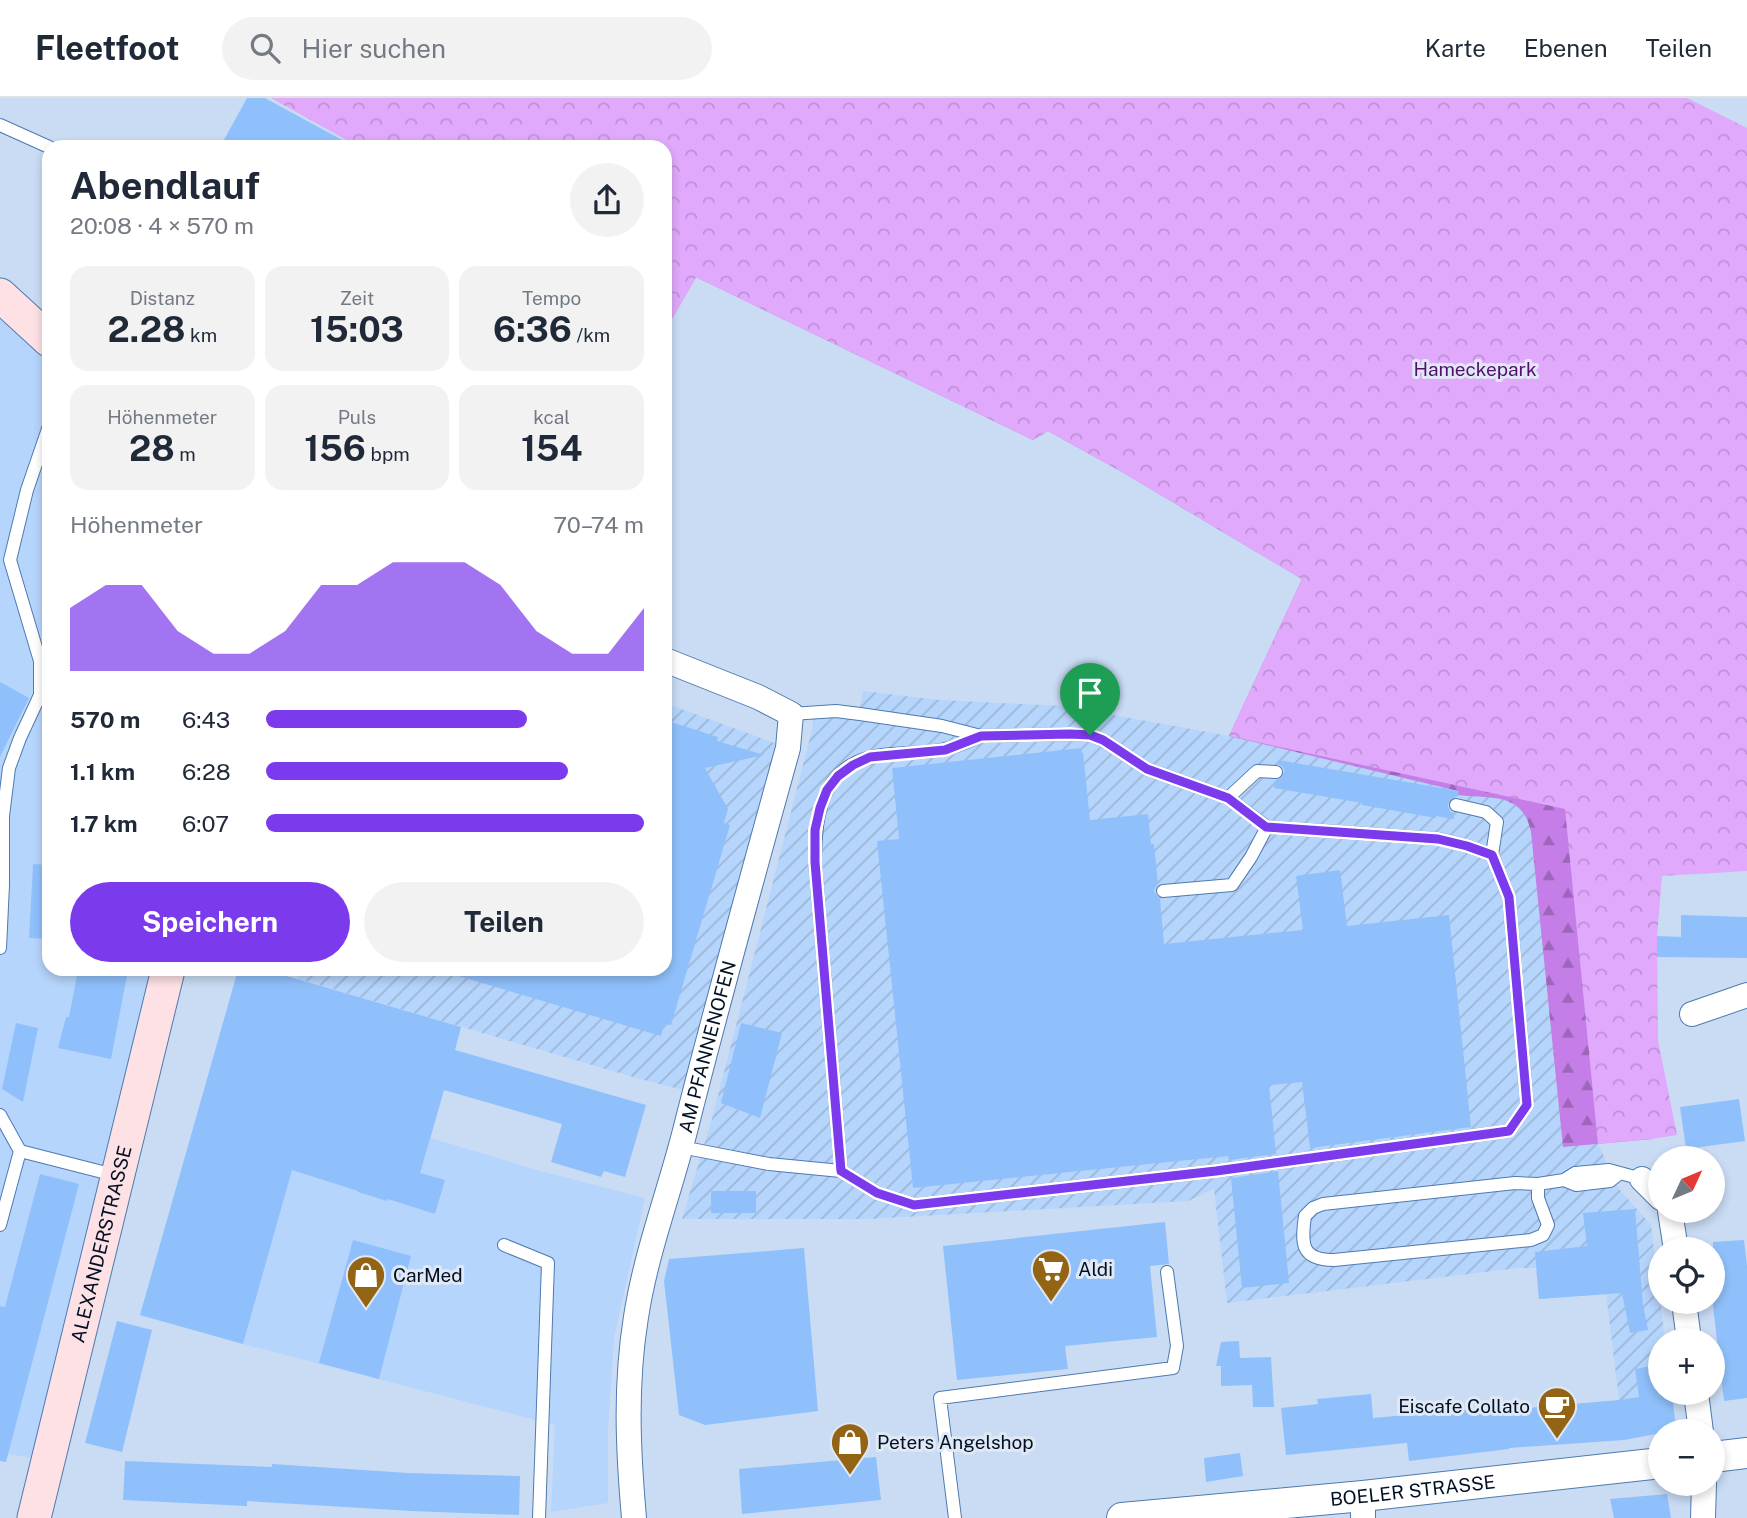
<!DOCTYPE html>
<html lang="de">
<meta charset="utf-8">
<style>
:root{--surface:#fff;--page:#f2f2f3;--text:#1f2937;--muted:#747a83;--line:#e0e1e3;--accent:#7c3aed}
body{margin:0;font-family:"Public Sans",sans-serif;background:var(--page);color:var(--text);height:100vh;display:flex;flex-direction:column;font-size:26px;white-space:nowrap}
*{box-sizing:border-box;margin:0}
p{font-size:23px;color:var(--muted)}
.icon{flex:none;width:38px;height:38px;fill:none;stroke:currentColor;stroke-width:2;stroke-linecap:round;stroke-linejoin:round}
.map{position:relative;flex:1;overflow:hidden}
.details{position:absolute;left:42px;top:42px;width:630px;height:836px;display:flex;flex-direction:column;background:var(--surface);border-radius:21px;box-shadow:0 4px 10px #0003}
.details>*{flex:none}
.needle{width:46px;rotate:46deg}
.fabs{position:absolute;left:1648px;top:1048px;display:grid;gap:14px}
.fabs a{display:grid;place-items:center;width:77px;height:77px;border-radius:50%;background:var(--surface);box-shadow:0 4px 10px #0003;font-size:35px}
.pin{position:absolute;display:grid;place-items:center;width:60px;height:60px;color:#fff;margin:-72px -30px;border-radius:50% 50% 50% 0;rotate:-45deg;box-shadow:0 0 7px #0007}
.pin .icon{rotate:45deg}
.round{display:grid;place-items:center;flex:none;width:74px;height:74px;border-radius:37px;background:var(--page)}
.head{display:flex;align-items:center;justify-content:space-between;height:119px;padding:0 28px}
h1{font-size:38px;font-weight:700;line-height:52px}
.metrics{display:grid;grid-template-columns:repeat(3,1fr);gap:10px;height:119px;padding:7px 28px}
.metrics div{display:grid;align-content:center;border-radius:18px;background:var(--page);text-align:center}
.metrics b{font-size:35px;font-weight:700}
.metrics small{font-size:19px;font-weight:400}
.metrics p{font-size:19px}
.chart{height:196px;padding:14px 28px}
.chart p{display:flex;justify-content:space-between}
.chart svg{width:100%;height:126px;margin-top:7px;fill:var(--accent);opacity:.7}
.cta{display:flex;gap:14px;margin-top:auto;padding:14px 28px}
.cta a{flex:1;height:80px;border-radius:42px;background:var(--accent);color:#fff;font-size:28px;font-weight:700;line-height:80px;text-align:center}
.cta a+a{background:var(--page);color:var(--text)}
ul{padding:0 28px;list-style:none;font-size:23px}
li{display:grid;grid-template-columns:112px 84px 1fr;align-items:center;height:52px}
li i{height:18px;border-radius:9px;background:var(--accent)}
header{display:flex;align-items:center;gap:42px;box-sizing:border-box;height:98px;padding:0 35px;background:var(--surface);border-bottom:2px solid var(--line)}
header strong{font-size:33px}
nav{display:flex;gap:38px;margin-inline-start:auto;font-size:24px}
.search{width:490px;height:63px;background:var(--page);display:flex;align-items:center;gap:18px;box-sizing:border-box;padding:0 24px;border-radius:38px;color:var(--muted);font-size:26px}
.map>svg:first-child{display:block}
</style>
<header>
<strong>Fleetfoot</strong>
<div class="search"><svg class="icon" aria-label="search" viewBox="0 0 24 24"><circle cx="10" cy="10" r="6"/><path d="M15 15l6 6"/></svg>Hier suchen</div>
<nav><a>Karte</a><a>Ebenen</a><a>Teilen</a></nav>
</header>
<div class="map">
<svg width="1747" height="1420" viewBox="0 0 1747 1420">
<defs>
<pattern id="industrial-furrows" width="10" height="10" patternUnits="userSpaceOnUse" patternTransform="scale(1.75)"><rect width="10" height="10" fill="#b6d5fc"/><path d="M-1 1l2-2M0 10L10 0M9 11l2-2" fill="none" stroke="#9bb6d8"/></pattern>
<pattern id="forest-firs" width="22" height="20" patternUnits="userSpaceOnUse" patternTransform="scale(1.75)"><rect width="22" height="20" fill="#c57ee7"/><path d="M5 1l3.5 6h-7zM16 11l3.5 6h-7z" fill="#9e66bb"/></pattern>
<pattern id="park-crowns" width="20" height="18" patternUnits="userSpaceOnUse" patternTransform="scale(1.75)"><rect width="20" height="18" fill="#e0a9fb"/><path d="M2 6a3 3 0 1 1 6 0M12 15a3 3 0 1 1 6 0" fill="none" stroke="#bf90d7"/></pattern>
</defs>
<rect width="100%" height="100%" fill="#c9dcf4"/>
<path fill="#b6d5fc" d="M 0,197 L 49,242 L 49,872 L 168,872 L 49,1362 L 0,1355 Z
M 238,872 L 266,872 L 461,929 L 431,1040 L 537,1072 L 645,1100 L 614,1240 L 608,1335 L 608,1405 L 551,1414 L 555,1327 L 243,1246 L 140,1217 Z"/>
<path fill="url(#industrial-furrows)" d="M 863,593 L 939,602 L 1064,608 L 1229,638 L 1565,710 L 1598,1046 L 1619,1091 L 1651,1127 L 1665,1242 L 1661,1242 L 1661,1295 L 1672,1295 L 1676,1332 L 1661,1334 L 1661,1335 L 1624,1342 L 1606,1196 L 1539,1201 L 1536,1170 L 1518,1170 L 1227,1205 L 1214,1091 L 1188,1103 L 869,1121 L 682,1121 L 713,1017 L 812,632 L 814,615 L 859,615 Z
M 665,605 L 788,650 L 695,995 L 640,981 L 298,881 L 301,872 L 665,872 Z"/>
<path fill="url(#forest-firs)" d="M 700,149 L 1235,417 L 1570,696 L 1652,1041 L 1563,1049 L 1531,734 C 1523,694 1491,701 1458,697 L 1458,693 L 1229,638 L 1302,481 L 1122,374 L 1048,333 L 1033,342 L 696,179 L 665,233 Z"/>
<path fill="url(#park-crowns)" d="M 271,0 L 1687,0 L 1747,30 L 1747,773 L 1662,778 L 1657,838 L 1658,942 L 1677,1037 L 1652,1041 L 1598,1046 L 1565,711 L 1229,638 L 1302,481 L 1122,374 L 1048,333 L 1033,342 L 696,179 L 665,233 L 665,49 L 359,49 Z"/>
<path fill="#90c0fb" d="M 247,0 L 265,0 L 355,49 L 220,49 Z
M 0,584 L 29,600 L 0,659 Z
M 665,622 L 718,639 L 717,643 L 764,657 L 705,670 L 728,711 L 724,725 L 730,727 L 671,927 L 664,926 L 661,938 L 455,877 L 456,872 L 665,872 Z
M 1081,650 L 1082,655 L 1083,655 L 1090,722 L 1148,716 L 1151,746 L 1154,746 L 1158,786 L 1155,790 L 1154,794 L 1160,801 L 1164,846 L 1303,832 L 1296,778 L 1340,772 L 1347,828 L 1449,817 L 1471,1029 L 1310,1050 L 1302,984 L 1269,987 L 1276,1056 L 1229,1062 L 1228,1058 L 913,1090 L 877,743 L 899,741 L 892,670 Z
M 1278,662 L 1459,693 L 1458,698 L 1450,701 L 1447,706 L 1450,713 L 1454,716 L 1454,721 L 1436,718 L 1436,720 L 1362,707 L 1362,705 L 1274,690 L 1275,683 L 1281,681 L 1285,675 L 1283,669 L 1278,666 Z
M 33,766 L 49,767 L 48,841 L 29,840 Z
M 1681,817 L 1747,819 L 1747,860 L 1657,859 L 1657,838 L 1681,839 Z
M 78,872 L 128,872 L 111,961 L 58,950 L 66,919 L 69,919 Z
M 238,872 L 266,872 L 461,929 L 455,952 L 646,1007 L 625,1079 L 604,1073 L 601,1079 L 551,1064 L 562,1026 L 444,992 L 420,1075 L 445,1082 L 435,1116 L 388,1101 L 387,1103 L 358,1094 L 358,1093 L 292,1072 L 243,1246 L 140,1217 Z
M 16,925 L 38,930 L 23,1004 L 2,991 Z
M 741,925 L 782,935 L 760,1020 L 721,1005 Z
M 1739,1001 L 1745,1043 L 1686,1051 L 1680,1009 Z
M 1278,1073 L 1289,1185 L 1242,1190 L 1231,1080 Z
M 40,1076 L 79,1086 L 6,1364 L 0,1363 L 0,1208 L 5,1209 Z
M 711,1093 L 756,1093 L 756,1115 L 711,1115 Z
M 1635,1111 L 1643,1207 L 1648,1232 L 1630,1235 L 1622,1195 L 1539,1201 L 1535,1154 L 1587,1148 L 1583,1115 Z
M 1165,1124 L 1169,1166 L 1150,1168 L 1157,1239 L 1065,1248 L 1068,1271 L 957,1282 L 943,1148 Z
M 353,1142 L 411,1158 L 379,1281 L 319,1265 Z
M 1744,1142 L 1747,1168 L 1747,1300 L 1724,1303 L 1713,1208 L 1713,1144 Z
M 804,1150 L 818,1313 L 705,1327 L 679,1317 L 664,1183 L 669,1161 Z
M 117,1223 L 152,1232 L 122,1354 L 85,1345 Z
M 1239,1243 L 1240,1260 L 1271,1259 L 1274,1309 L 1253,1309 L 1252,1287 L 1221,1288 L 1221,1268 L 1216,1268 L 1221,1244 Z
M 1661,1266 L 1661,1295 L 1672,1295 L 1676,1332 L 1661,1334 L 1661,1335 L 1624,1342 L 1509,1350 L 1509,1351 L 1409,1363 L 1407,1345 L 1286,1357 L 1281,1310 L 1318,1306 L 1317,1301 L 1371,1296 L 1373,1320 L 1505,1308 L 1505,1312 L 1619,1302 L 1639,1299 L 1635,1271 Z
M 1240,1355 L 1243,1378 L 1206,1384 L 1204,1360 Z
M 876,1359 L 881,1402 L 742,1416 L 739,1371 Z
M 125,1363 L 272,1369 L 272,1366 L 408,1375 L 520,1378 L 519,1417 L 411,1413 L 247,1403 L 247,1408 L 123,1402 Z
M 1667,1396 L 1671,1420 L 1614,1420 L 1610,1401 Z"/>
<g fill="none" stroke-linecap="round" stroke-linejoin="round">
<g stroke="#4e7aaf" stroke-width="14">
<path id="service" d="M 0,27 L 49,49
M 1228,700 L 1257,673 L 1276,674
M 1456,707 L 1486,714 L 1497,724 L 1492,757
M 1163,793 L 1232,787 L 1251,759 L 1267,729
M 0,850 L 3,787 L 3,718 L 9,670 L 20,640 L 40,597 L 40,563 L 10,462 L 27,392 L 49,328
M 0,1017 L 20,1053 L 118,1078
M 681,1049 L 769,1066 L 841,1073 L 877,1095 L 914,1107 L 1216,1073 L 1509,1033 L 1527,1007 L 1509,799 L 1492,757 L 1467,748 L 1439,741 L 1267,729 L 1228,700 L 1147,671 L 1103,642 L 1090,637 L 1070,636 L 981,638 L 942,628 L 860,616 L 836,613 L 791,616
M 841,1073 L 815,764 C 815,720 820,672 871,659 C 895,653 921,657 945,651 C 957,649 969,643 981,638
M 1564,1082 L 1576,1087 L 1610,1083 L 1620,1075
M 1538,1086 L 1538,1100 L 1548,1127 L 1543,1137 L 1531,1142 L 1334,1162 C 1301,1162 1301,1146 1305,1118 L 1313,1110 L 1323,1106 L 1515,1085 L 1538,1086 L 1564,1082 L 1575,1075 L 1609,1072 L 1642,1081
M 0,1127 L 20,1053
M 504,1147 L 548,1165 L 539,1420
M 955,1420 L 940,1300 L 1173,1270 L 1177,1248 L 1167,1174"/>
</g>
<g stroke="#4e7aaf" stroke-width="26">
<g id="minor">
<path d="M 1692,916 L 1747,897"/>
<path d="M 1642,1081 L 1661,1100"/>
<path d="M 1670,1113 L 1676,1152"/>
<path d="M 1684,1204 L 1689,1242"/>
<path d="M 1696,1295 L 1701,1334"/>
<path id="s1" d="M 634,1420 C 628,1352 625,1287 636,1219 C 646,1154 670,1093 686,1029 C 718,902 753,776 788,650 L 791,616 L 758,599 L 665,562"/>
<path d="M 1363,1420 L 1363,1398"/>
<path d="M 1703,1420 L 1704,1386"/>
</g>
</g>
<g stroke="#4e7aaf" stroke-width="32">
<g id="tertiary">
<path d="M 1713,1359 L 1747,1355"/>
<path id="s2" d="M 1122,1420 L 1363,1398 L 1661,1365"/>
</g>
</g>
<g stroke="#4e7aaf" stroke-width="35">
<g id="secondary">
<path d="M 0,197 L 49,242"/>
<path id="s3" d="M 34,1420 L 168,872"/>
</g>
</g>
<use href="#service" stroke="#fff" stroke-width="12"/>
<use href="#minor" stroke="#fff" stroke-width="24"/>
<use href="#tertiary" stroke="#fff" stroke-width="30"/>
<use href="#secondary" stroke="#fde1e4" stroke-width="33"/>
</g>
<g fill="none" stroke-linecap="round" stroke-linejoin="round">
<g stroke="#fff" stroke-width="14">
<path id="route" d="M 1070,636 L 1090,637 L 1103,642 L 1147,671 L 1228,700 L 1266,729 L 1438,741 L 1467,748 L 1492,757 L 1509,799 L 1527,1007 L 1509,1033 L 1216,1073 L 914,1107 L 877,1095 L 841,1073 L 815,764 L 815,732 L 820,710 L 827,692 L 838,678 L 853,667 L 870,659 L 945,652 L 981,638 Z"/>
</g>
<use href="#route" stroke="#7c3aed" stroke-width="9"/>
</g>
<defs>
<g id="supermarket-pin" transform="scale(2.0125)"><path d="M0 17L-7.5 6A9.5 9.5 0 1 1 7.5 6Z" fill="#936413" stroke="#dfe8f4"/><path d="M-6-5.5h2.5l.6 2H6L4.5 2H-2.5L-4.4-4H-6ZM-1.5 3.2a1.3 1.3 0 1 0 .1 0ZM3 3.2a1.3 1.3 0 1 0 .1 0Z" fill="#fff"/></g>
<g id="shop-pin" transform="scale(2.0125)"><path d="M0 17L-7.5 6A9.5 9.5 0 1 1 7.5 6Z" fill="#936413" stroke="#dfe8f4"/><path d="M-5-2.5h2.3a2.7 3.5 0 0 1 5.4 0H5L5.5 6h-11ZM-1.5-2.5h3a1.5 2.3 0 0 0-3 0Z" fill="#fff"/></g>
<g id="cafe-pin" transform="scale(2.0125)"><path d="M0 17L-7.5 6A9.5 9.5 0 1 1 7.5 6Z" fill="#936413" stroke="#dfe8f4"/><path d="M-5.5-4.5H6V0H3Q3 3.5 0 3.5H-2.5Q-5.5 3.5-5.5 0ZM3-3.2v2h1.7v-2ZM-6 4.5H4V6H-6Z" fill="#fff"/></g>
</defs>
<g fill-rule="evenodd">
<use href="#supermarket-pin" x="1051" y="1171"/>
<use href="#shop-pin" x="366" y="1177"/>
<use href="#cafe-pin" x="1557" y="1308"/>
<use href="#shop-pin" x="850" y="1344"/>
</g>
<g text-anchor="middle" stroke-width="6" stroke-linejoin="round" paint-order="stroke">
<g font-size="19" fill="#550e6f" stroke="#dfe8f4">
<text x="1475" y="278">Hameckepark</text>
</g>
<g font-size="19" fill="#021024" stroke="#dfe8f4">
<text dy="7" stroke="none"><textPath href="#s1" startOffset="481">AM PFANNENOFEN</textPath></text>
<text dy="7" stroke="none"><textPath href="#s3" startOffset="282">ALEXANDERSTRASSE</textPath></text>
<text dy="7" stroke="none"><textPath href="#s2" startOffset="292">BOELER STRASSE</textPath></text>
</g>
<g font-size="19" fill="#021024" stroke="#dfe8f4" text-anchor="start">
<text x="1078" y="1178">Aldi</text>
<text x="393" y="1184">CarMed</text>
<text x="1530" y="1315" text-anchor="end">Eiscafe Collato</text>
<text x="877" y="1351">Peters Angelshop</text>
</g>
</g>
</svg>
<div class="fabs">
<a><svg class="needle" viewBox="-14 -14 28 28"><path d="M0-13l5 13h-10z" fill="#e53935"/><path d="M0 13l5-13h-10z" fill="#747a83"/></svg></a>
<a><svg class="icon" aria-label="locate" viewBox="0 0 24 24"><circle cx="12" cy="12" r="6"/><path d="M12 2v4M12 18v4M2 12h4M18 12h4"/></svg></a>
<a>+</a>
<a>−</a>
</div>
<div class="pin" style="left:1090px;top:637px;background:#1e9e55"><svg class="icon" aria-label="arrive" viewBox="0 0 24 24"><path d="M6 21V4h12l-3 4 3 4H6"/></svg></div>
<section class="details">
<div class="head"><div><h1>Abendlauf</h1><p>20:08 · 4 × 570 m</p></div><a class="round"><svg class="icon" aria-label="share" viewBox="0 0 24 24"><path d="M12 15V3M7 8l5-5 5 5M5 13v7h14v-7"/></svg></a></div>
<div class="metrics">
<div><p>Distanz</p><b>2.28<small> km</small></b></div>
<div><p>Zeit</p><b>15:03</b></div>
<div><p>Tempo</p><b>6:36<small> /km</small></b></div>
</div>
<div class="metrics">
<div><p>Höhenmeter</p><b>28<small> m</small></b></div>
<div><p>Puls</p><b>156<small> bpm</small></b></div>
<div><p>kcal</p><b>154</b></div>
</div>
<div class="chart"><p><span>Höhenmeter</span>70–74 m</p>
<svg viewBox="0 0 160 44" preserveAspectRatio="none"><path d="M0 44V22L10 14L20 14L30 30L40 38L50 38L60 30L70 14L80 14L90 6L100 6L110 6L120 14L130 30L140 38L150 38L160 22V44z"/></svg>
</div>
<ul>
<li><b>570 m</b>6:43<i style="width:69%"></i></li>
<li><b>1.1 km</b>6:28<i style="width:80%"></i></li>
<li><b>1.7 km</b>6:07<i style="width:100%"></i></li>
</ul>
<div class="cta"><a>Speichern</a><a>Teilen</a></div>
</section>
</div>
